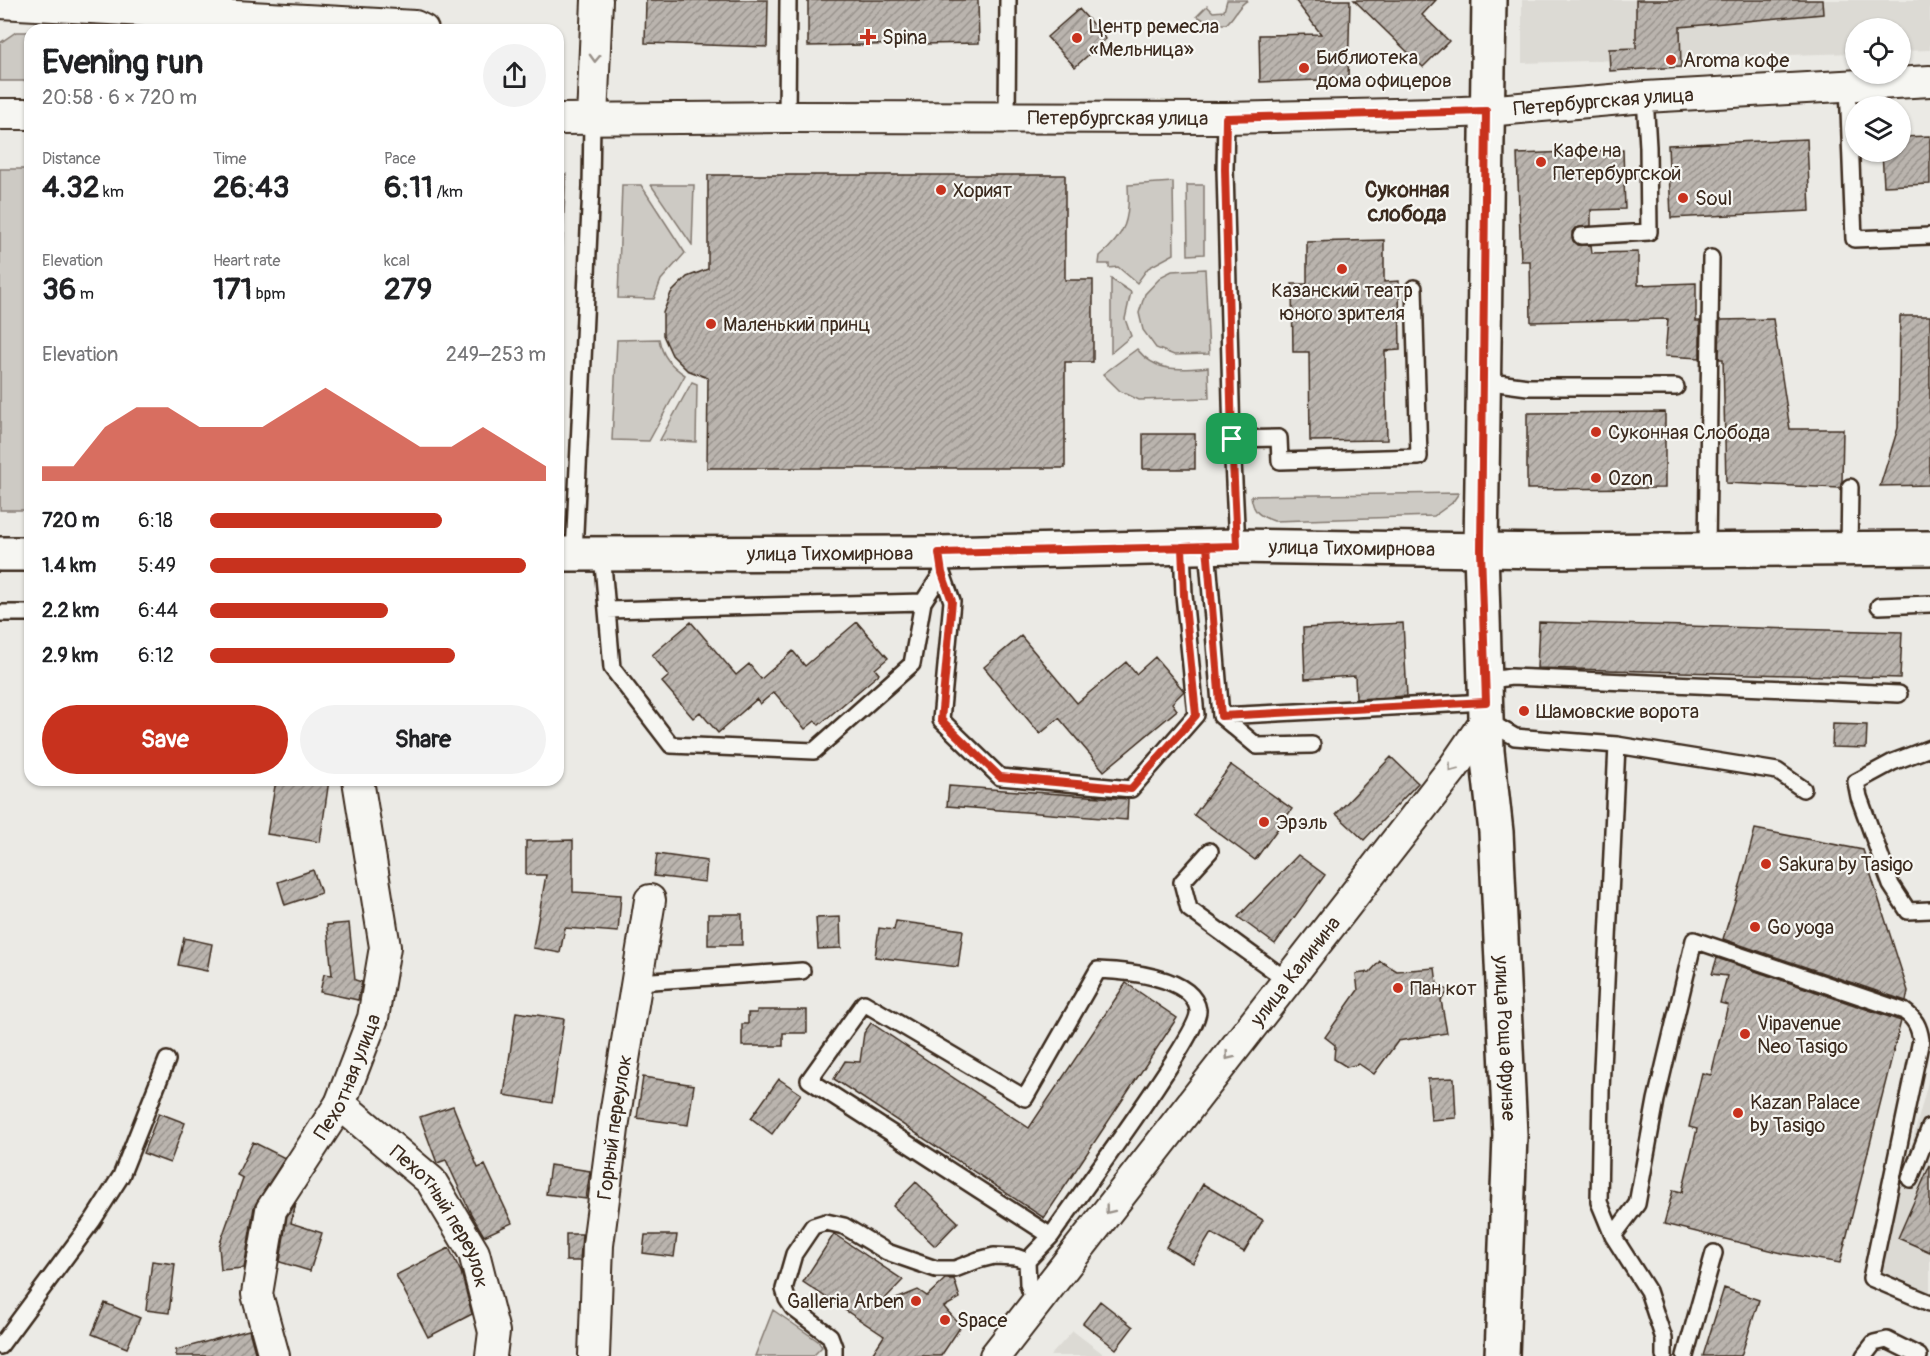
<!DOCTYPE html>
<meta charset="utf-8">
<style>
:root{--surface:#fff;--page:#f2f2f2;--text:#202124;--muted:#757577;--accent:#c8321e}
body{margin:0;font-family:Pangolin,sans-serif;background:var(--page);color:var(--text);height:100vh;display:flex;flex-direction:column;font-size:22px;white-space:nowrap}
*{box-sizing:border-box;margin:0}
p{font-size:20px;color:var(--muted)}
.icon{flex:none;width:33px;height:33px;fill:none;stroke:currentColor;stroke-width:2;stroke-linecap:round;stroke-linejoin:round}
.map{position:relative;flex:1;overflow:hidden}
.sheet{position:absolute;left:24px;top:24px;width:540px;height:762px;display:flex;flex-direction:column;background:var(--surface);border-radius:18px;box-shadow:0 2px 4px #0004}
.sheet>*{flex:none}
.fabs{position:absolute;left:1845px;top:18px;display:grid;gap:12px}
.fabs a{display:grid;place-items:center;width:66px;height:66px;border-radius:50%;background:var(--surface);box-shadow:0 2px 4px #0004;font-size:30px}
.pin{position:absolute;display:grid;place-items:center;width:51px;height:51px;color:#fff;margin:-26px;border-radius:12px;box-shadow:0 3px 9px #0006}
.round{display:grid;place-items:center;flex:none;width:63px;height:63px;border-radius:32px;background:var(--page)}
.overview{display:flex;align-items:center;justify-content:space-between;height:102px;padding:0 18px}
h1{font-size:33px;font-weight:700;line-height:45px}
.stats{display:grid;grid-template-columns:repeat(3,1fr);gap:9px;height:102px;padding:6px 18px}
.stats div{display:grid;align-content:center}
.stats b{font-size:30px;font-weight:700}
.stats small{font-size:16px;font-weight:400}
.stats p{font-size:16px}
.chart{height:168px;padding:12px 18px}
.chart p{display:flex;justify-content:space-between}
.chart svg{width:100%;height:108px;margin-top:6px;fill:var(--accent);opacity:.7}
.action{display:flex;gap:12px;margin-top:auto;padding:12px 18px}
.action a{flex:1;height:69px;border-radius:36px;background:var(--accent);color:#fff;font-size:24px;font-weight:700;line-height:69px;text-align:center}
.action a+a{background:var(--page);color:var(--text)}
ul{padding:0 18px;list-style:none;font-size:20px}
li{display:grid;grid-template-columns:96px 72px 1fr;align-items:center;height:45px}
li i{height:15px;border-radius:8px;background:var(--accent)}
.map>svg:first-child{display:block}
</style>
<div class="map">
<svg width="1930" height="1356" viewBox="0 0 1930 1356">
<defs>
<pattern id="building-hatch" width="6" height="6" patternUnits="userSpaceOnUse" patternTransform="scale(1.5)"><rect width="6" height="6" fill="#bab4ae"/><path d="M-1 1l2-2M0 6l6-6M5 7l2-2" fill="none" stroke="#98938d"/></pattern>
</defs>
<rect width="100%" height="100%" fill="#ebeae5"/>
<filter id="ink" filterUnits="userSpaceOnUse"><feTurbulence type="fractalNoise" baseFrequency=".0167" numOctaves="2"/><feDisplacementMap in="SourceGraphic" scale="12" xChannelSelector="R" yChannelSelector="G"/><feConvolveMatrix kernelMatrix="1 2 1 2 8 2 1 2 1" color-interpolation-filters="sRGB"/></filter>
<g filter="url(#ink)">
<path fill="#dcdad4" d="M 1522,0 L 1930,0 L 1930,50 L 1901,51 L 1900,28 L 1856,28 L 1855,53 L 1522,63 Z
M 1930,1074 L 1930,1296 L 1878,1273 Z
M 1073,1331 L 1106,1356 L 1050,1356 Z"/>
<path fill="#cdcac4" stroke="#847a71" stroke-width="1.5" d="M 1227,0 L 1248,0 C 1237,6 1235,17 1226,24 L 1211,24 L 1197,16 L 1207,6 L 1213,12 L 1224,11 Z
M 16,32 L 30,32 L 30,81 L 0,81 L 0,43 Z
M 0,169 L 30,169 L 30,510 L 0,510 Z
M 558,174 L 566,174 L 558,331 Z
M 1173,182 L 1174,254 L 1148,268 L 1137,283 L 1118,267 L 1109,268 L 1109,264 L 1099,264 L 1100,256 C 1126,234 1130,219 1128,185 Z
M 622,185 L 641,185 L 685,253 L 661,280 L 654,299 L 618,298 Z
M 651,185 L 694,185 L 692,245 Z
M 1187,185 L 1204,185 L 1204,254 L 1188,255 Z
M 1205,269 L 1209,354 L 1174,355 L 1156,348 L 1143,330 L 1139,313 L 1145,294 L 1162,276 L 1172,271 Z
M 1111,279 L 1131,292 L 1125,319 L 1131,336 L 1111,353 Z
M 659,339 C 662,356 671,366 685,375 L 649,441 L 612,440 L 617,340 Z
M 1137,349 C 1156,373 1180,370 1208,367 L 1209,398 L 1139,400 L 1120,391 L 1103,374 Z
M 692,382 L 697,384 L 696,442 L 660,440 Z
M 1459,493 L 1452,503 L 1434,516 L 1274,521 C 1259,516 1253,512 1251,496 Z
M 773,1310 L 818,1341 L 822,1347 L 813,1356 L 755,1356 Z"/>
<path fill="url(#building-hatch)" stroke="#3b2a1e" stroke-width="1.5" d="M 646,0 L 768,0 L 767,47 L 645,43 Z
M 808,0 L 978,0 L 979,43 L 808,46 Z
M 1295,0 L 1350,0 L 1348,79 L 1260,82 L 1259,35 L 1321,34 Z
M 1354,0 L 1436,0 L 1422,15 L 1449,41 L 1423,67 Z
M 1636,0 L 1822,0 L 1823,14 L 1680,27 L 1681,67 L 1610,71 L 1609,49 L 1636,48 Z
M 1079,9 L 1106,39 L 1075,67 L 1047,37 Z
M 1930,136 L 1930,184 L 1884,186 L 1882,152 L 1900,152 L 1900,137 Z
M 1807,139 L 1810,211 L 1671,218 L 1668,145 Z
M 1623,150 L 1625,209 L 1591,210 L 1591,226 L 1575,228 L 1572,232 L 1573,241 L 1577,245 L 1591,245 L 1592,253 L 1638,252 L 1638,285 L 1696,283 L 1696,321 L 1700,321 L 1700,358 L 1665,356 L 1668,319 L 1531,322 L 1530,261 L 1521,261 L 1517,154 Z
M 708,175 L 1065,175 L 1065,280 L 1093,280 L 1093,362 L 1065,362 L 1065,468 L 707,468 L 708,378 L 687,370 L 672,355 L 663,335 L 663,313 L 671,293 L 687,277 L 708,269 Z
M 1384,240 L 1384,282 L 1399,281 L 1400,350 L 1385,351 L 1387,440 L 1310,441 L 1309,352 L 1293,352 L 1292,284 L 1307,284 L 1307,242 Z
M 1900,316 L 1930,316 L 1930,485 L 1880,486 L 1898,428 Z
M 1773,319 L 1790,429 L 1843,429 L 1842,481 L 1840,488 L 1726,483 L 1723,359 L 1719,359 L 1720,320 Z
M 1665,412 L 1665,488 L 1527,489 L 1527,413 Z
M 1143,434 L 1195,434 L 1195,469 L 1143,469 Z
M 691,622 L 736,675 L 749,664 L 761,679 L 793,651 L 805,666 L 857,622 L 888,658 L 875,669 L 879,674 L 819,725 L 815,721 L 805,729 L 774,692 L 760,704 L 757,699 L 718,733 L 700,712 L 693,718 L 662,682 L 669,676 L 652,655 Z
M 1539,622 L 1902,632 L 1900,678 L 1537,668 Z
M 1403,623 L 1407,696 L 1356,699 L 1355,676 L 1305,679 L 1303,628 Z
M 1021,636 L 1077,703 L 1126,662 L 1136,674 L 1155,657 L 1184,691 L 1172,703 L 1177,710 L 1104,771 L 1059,718 L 1040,734 L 984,667 Z
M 1833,724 L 1867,725 L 1866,748 L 1832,747 Z
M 1391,757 L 1418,783 L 1364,840 L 1336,814 Z
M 1231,765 L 1292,809 L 1255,860 L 1194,815 Z
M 276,780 L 329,780 L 320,842 L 267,834 Z
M 949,786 L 1128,799 L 1127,820 L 947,806 Z
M 1755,829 L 1863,850 L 1908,991 L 1906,1001 L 1723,939 L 1741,882 Z
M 573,840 L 573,892 L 621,895 L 618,932 L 565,928 L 560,953 L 533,948 L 546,875 L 526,875 L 526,841 Z
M 657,854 L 707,861 L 705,882 L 654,876 Z
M 1298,855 L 1325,875 L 1275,944 L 1238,917 Z
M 313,870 L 321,893 L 285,905 L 278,882 Z
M 708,914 L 742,914 L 742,945 L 708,945 Z
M 840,917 L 841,948 L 818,949 L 816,918 Z
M 896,921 L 963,930 L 958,967 L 875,957 L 879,928 L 894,930 Z
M 349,923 L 355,980 L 362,982 L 358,1000 L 320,992 L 324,974 L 332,975 L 327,925 Z
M 184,938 L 212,944 L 207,971 L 178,965 Z
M 1717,958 L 1901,1021 L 1840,1263 L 1782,1253 L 1664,1224 L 1673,1190 L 1682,1192 L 1697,1129 L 1689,1127 L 1696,1098 L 1702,1073 L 1711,1075 L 1728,1005 L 1720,1003 L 1727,976 L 1712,974 Z
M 1380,961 L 1397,971 L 1435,968 L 1437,984 L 1449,991 L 1441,1000 L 1447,1033 L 1398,1041 L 1374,1074 L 1359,1064 L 1347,1067 L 1334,1059 L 1335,1045 L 1325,1037 L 1358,990 L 1356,974 L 1370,972 Z
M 1126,983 L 1177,1018 L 1044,1218 L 834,1079 L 845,1061 L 860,1062 L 864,1033 L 871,1023 L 1029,1128 Z
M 757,1010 L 807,1010 L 807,1033 L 783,1033 L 783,1046 L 742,1046 L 742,1024 L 748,1024 L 748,1013 L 757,1013 Z
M 516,1012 L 564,1019 L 552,1103 L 504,1095 Z
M 643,1077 L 694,1085 L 688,1125 L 637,1118 Z
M 1454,1078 L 1456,1118 L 1431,1120 L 1428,1079 Z
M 779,1079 L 801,1094 L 772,1134 L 751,1118 Z
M 453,1106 L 478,1168 L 485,1165 L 512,1223 L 484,1236 L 471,1214 L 446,1160 L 437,1163 L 420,1117 Z
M 159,1113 L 185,1123 L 170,1163 L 143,1153 Z
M 253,1142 L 285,1158 L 254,1207 L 244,1268 L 221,1270 L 219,1246 L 243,1178 L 237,1175 Z
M 550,1165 L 590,1171 L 586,1199 L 546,1194 Z
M 1930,1165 L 1930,1252 L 1898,1238 Z
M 916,1182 L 958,1222 L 935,1246 L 893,1206 Z
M 1203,1184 L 1263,1220 L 1244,1252 L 1211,1233 L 1193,1263 L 1166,1247 Z
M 296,1203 L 291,1223 L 322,1233 L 310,1271 L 280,1262 L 287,1216 Z
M 566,1234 L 582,1234 L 580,1261 L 566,1261 Z
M 834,1234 L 903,1280 L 877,1307 L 918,1290 L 927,1296 L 945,1279 L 954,1279 L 960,1298 L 944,1307 L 961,1326 L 941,1356 L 871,1356 L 884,1336 L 803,1282 Z
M 645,1235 L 677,1235 L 674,1257 L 643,1253 Z
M 449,1248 L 461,1272 L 472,1314 L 428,1337 L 396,1275 Z
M 152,1261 L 175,1264 L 169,1313 L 146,1310 Z
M 1724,1288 L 1759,1300 L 1741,1356 L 1703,1356 Z
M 1100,1301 L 1133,1327 L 1116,1349 L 1083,1323 Z
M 105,1303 L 140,1318 L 127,1348 L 92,1334 Z
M 249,1330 L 256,1356 L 176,1356 L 176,1350 Z"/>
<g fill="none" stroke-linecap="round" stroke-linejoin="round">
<g stroke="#3b2a1e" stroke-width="20">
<path id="service" d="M 1848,85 L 1854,239 L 1930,236
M 1007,116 L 1008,0
M 787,117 L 788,0
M 1226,118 L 1225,169 L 1232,439 L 1237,546
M 1581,236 L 1649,232 L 1648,147 L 1645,97
M 1483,381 L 1528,387 L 1676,387
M 1232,439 L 1279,438 L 1280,461 L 1419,457 L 1414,288
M 1207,547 L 1221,716 L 1486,702
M 1849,549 L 1850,487
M 1707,550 L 1711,258
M 602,553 L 607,610 L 923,602
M 939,553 L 942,573 L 952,601 L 941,720 L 1000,777 L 1131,789 L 1196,715 L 1184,595 L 1182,547
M 574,554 L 591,187 L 592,120
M 1879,606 L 1930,604
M 607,610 L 612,668 L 671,745 L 814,751 L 912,664 L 923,602 L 942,573
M 0,613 L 30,613
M 1485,681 L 1511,677 L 1899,694
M 1221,716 L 1257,746 L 1312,745
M 1486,720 L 1515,737 L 1617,745 L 1601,1090 L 1599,1202 L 1613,1236 L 1648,1291 L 1664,1339 L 1664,1356
M 1617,745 L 1777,771 L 1803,789
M 1930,748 L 1893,762 L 1856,782 L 1859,797 L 1891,885 L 1908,911 L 1930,910
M 1210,851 L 1182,882 L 1189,909 L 1288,981
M 638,982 L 802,971
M 1910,1179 L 1930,1127
M 1613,1236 L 1637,1204 L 1656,1100 L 1694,940 L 1904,1011 C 1915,1019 1919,1026 1921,1040 L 1871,1278 L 1930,1303
M 1035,1306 L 1028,1284 L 1027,1261 L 1051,1236 L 809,1080 L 864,1003 L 1025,1098 L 1098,970 C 1124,971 1193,976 1198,1010 C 1202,1032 1071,1206 1051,1236
M 0,1346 L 93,1220 L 121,1176 L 167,1060
M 834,1356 L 834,1347 L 830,1336 L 793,1308 L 787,1299 L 784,1289 L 794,1254 L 813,1226 L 826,1222 L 844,1226 L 887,1252 L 936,1269 L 955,1269 L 978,1260 L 994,1256 L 1016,1257 L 1027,1261
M 1685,1356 L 1714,1253
M 1864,1356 L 1874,1343 L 1887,1340 L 1919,1356"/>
</g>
<g stroke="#3b2a1e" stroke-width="34">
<g id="minor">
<path d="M 0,3 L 415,26 L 423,30"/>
<path d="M 0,114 L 30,114"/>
<path id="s1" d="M 558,119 L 787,117 L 1226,118 L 1438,113 L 1486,111 L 1645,97 L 1930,81"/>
<path d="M 592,120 L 597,0"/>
<path id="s2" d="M 340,1104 L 431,1181 L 474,1253 L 494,1332 L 491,1356"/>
<path id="s3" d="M 274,1356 L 257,1294 L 271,1210 L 340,1104 L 373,1018 L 385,947 L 358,780"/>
<path id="s4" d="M 594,1356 L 598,1245 L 614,1121 L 650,900"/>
<path id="s5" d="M 995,1356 L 1453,768 L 1486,720"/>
</g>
</g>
<g stroke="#3b2a1e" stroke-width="38">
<path id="tertiary" d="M 1481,550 L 1489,0"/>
</g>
<g stroke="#3b2a1e" stroke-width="38">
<g id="secondary">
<path id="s6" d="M 1481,550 L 1487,751 L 1496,832 L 1510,1135 L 1502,1356"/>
<path d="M 0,554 L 30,554"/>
<path id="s7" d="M 558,554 L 939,553 L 1237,546 L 1548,551 L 1930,548"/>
</g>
</g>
<use href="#service" stroke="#f6f6f2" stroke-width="15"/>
<use href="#minor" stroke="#f6f6f2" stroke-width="30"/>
<use href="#tertiary" stroke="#f6f6f2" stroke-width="33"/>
<use href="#secondary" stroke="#f6f6f2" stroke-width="33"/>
</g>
<defs><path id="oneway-chevron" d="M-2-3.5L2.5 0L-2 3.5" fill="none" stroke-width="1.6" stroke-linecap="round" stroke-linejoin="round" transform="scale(1.5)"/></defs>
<g stroke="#989088">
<use href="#oneway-chevron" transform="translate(595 58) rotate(92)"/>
<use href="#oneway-chevron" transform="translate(1452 768) rotate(127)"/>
<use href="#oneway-chevron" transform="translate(1229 1056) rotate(128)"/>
<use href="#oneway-chevron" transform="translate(1109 1210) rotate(128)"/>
</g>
</g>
<g fill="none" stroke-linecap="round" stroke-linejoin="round" filter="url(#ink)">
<g stroke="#fff" stroke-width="12">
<path id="route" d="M 1232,439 L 1237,546 L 939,553 L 942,573 L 952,601 L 941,720 L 1000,777 L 1131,789 L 1196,715 L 1184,595 L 1182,547 L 1207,546 L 1221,716 L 1486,702 L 1481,550 L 1486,111 L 1226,118 L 1225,169 L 1232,439"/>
</g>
<use href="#route" stroke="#c8321e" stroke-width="8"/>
</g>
<g fill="#c8321e" stroke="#f6f6f2" stroke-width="2">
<path d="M865 28h6v6h6v6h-6v6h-6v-6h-6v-6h6z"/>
<circle cx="1077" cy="38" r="6"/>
<circle cx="1671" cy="60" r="6"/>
<circle cx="1304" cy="68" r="6"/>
<circle cx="1541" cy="162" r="6"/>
<circle cx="941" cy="190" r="6"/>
<circle cx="1683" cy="198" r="6"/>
<circle cx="1342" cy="269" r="6"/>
<circle cx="711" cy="324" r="6"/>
<circle cx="1596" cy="432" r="6"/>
<circle cx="1596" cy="478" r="6"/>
<circle cx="1524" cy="711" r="6"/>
<circle cx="1264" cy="822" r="6"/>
<circle cx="1766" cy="864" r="6"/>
<circle cx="1755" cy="927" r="6"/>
<circle cx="1398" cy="988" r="6"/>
<circle cx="1745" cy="1034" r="6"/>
<circle cx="1738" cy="1113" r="6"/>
<circle cx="916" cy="1301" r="6"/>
<circle cx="945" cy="1320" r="6"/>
</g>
<g text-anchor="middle" stroke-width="4.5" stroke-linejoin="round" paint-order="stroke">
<g font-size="20" fill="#3b2a1e" stroke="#f6f6f2" text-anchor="start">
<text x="1089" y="33">Центр ремесла<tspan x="1089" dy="23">«Мельница»</tspan></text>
<text x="882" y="44">Spina</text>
<text x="1316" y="64">Библиотека<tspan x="1316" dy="23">дома офицеров</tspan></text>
<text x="1683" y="67">Aroma кофе</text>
<text x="1553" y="157">Кафе на<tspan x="1553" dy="23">Петербургской</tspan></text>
<text x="953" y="197">Хорият</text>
<text x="1695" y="205">Soul</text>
<text x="1342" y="297" text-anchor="middle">Казанский театр<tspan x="1342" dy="23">юного зрителя</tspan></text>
<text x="723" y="331">Маленький принц</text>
<text x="1608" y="439">Суконная Слобода</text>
<text x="1608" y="485">Ozon</text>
<text x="1536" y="718">Шамовские ворота</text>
<text x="1276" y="829">Эрэль</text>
<text x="1778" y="871">Sakura by Tasigo</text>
<text x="1767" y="934">Go yoga</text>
<text x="1410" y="995">Пан кот</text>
<text x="1757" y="1030">Vipavenue<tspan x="1757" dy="23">Neo Tasigo</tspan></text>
<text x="1750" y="1109">Kazan Palace<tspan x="1750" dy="23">by Tasigo</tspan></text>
<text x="904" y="1308" text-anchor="end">Galleria Arben</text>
<text x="957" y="1327">Space</text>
</g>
<g font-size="20" fill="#3b2a1e" stroke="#f6f6f2">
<text dy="7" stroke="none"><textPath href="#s1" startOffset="1046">Петербургская улица</textPath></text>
<text dy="7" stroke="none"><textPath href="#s1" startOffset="560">Петербургская улица</textPath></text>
<text dy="7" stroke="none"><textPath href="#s7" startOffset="794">улица Тихомирнова</textPath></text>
<text dy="7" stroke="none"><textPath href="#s7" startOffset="272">улица Тихомирнова</textPath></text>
<text dy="7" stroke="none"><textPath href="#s5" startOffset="488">улица Калинина</textPath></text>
<text dy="7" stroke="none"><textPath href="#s6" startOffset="489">улица Роща Фрунзе</textPath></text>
<text dy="7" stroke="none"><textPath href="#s3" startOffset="304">Пехотная улица</textPath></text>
<text dy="7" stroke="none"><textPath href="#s4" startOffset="230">Горный переулок</textPath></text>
<text dy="7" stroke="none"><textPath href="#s2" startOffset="154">Пехотный переулок</textPath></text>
</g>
<g font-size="21" font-weight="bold" fill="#3b2a1e" stroke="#f6f6f2">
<text x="1407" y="197">Суконная<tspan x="1407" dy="24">слобода</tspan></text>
</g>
</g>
</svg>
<div class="fabs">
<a><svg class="icon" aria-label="locate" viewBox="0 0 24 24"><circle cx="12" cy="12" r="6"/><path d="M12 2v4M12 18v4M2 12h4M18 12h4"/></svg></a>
<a><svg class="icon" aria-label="layers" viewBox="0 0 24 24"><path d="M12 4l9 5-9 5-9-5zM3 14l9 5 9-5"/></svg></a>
</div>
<div class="pin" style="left:1232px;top:439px;background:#1e9e55"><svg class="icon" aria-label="arrive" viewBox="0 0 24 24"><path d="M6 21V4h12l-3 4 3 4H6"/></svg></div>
<section class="sheet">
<div class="overview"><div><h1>Evening run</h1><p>20:58 · 6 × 720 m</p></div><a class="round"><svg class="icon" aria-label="share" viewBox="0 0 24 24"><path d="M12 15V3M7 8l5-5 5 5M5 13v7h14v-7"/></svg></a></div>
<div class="stats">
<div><p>Distance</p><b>4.32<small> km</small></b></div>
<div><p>Time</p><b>26:43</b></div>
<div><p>Pace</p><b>6:11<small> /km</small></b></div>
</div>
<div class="stats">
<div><p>Elevation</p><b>36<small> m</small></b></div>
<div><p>Heart rate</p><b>171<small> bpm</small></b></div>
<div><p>kcal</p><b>279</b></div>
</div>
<div class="chart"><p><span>Elevation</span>249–253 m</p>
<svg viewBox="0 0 160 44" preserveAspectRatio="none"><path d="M0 44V38L10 38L20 22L30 14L40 14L50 22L60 22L70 22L80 14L90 6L100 14L110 22L120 30L130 30L140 22L150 30L160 38V44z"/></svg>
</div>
<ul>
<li><b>720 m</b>6:18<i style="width:69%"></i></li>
<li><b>1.4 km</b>5:49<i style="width:94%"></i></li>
<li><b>2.2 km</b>6:44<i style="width:53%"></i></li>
<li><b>2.9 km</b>6:12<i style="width:73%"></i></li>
</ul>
<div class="action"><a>Save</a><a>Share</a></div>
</section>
</div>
